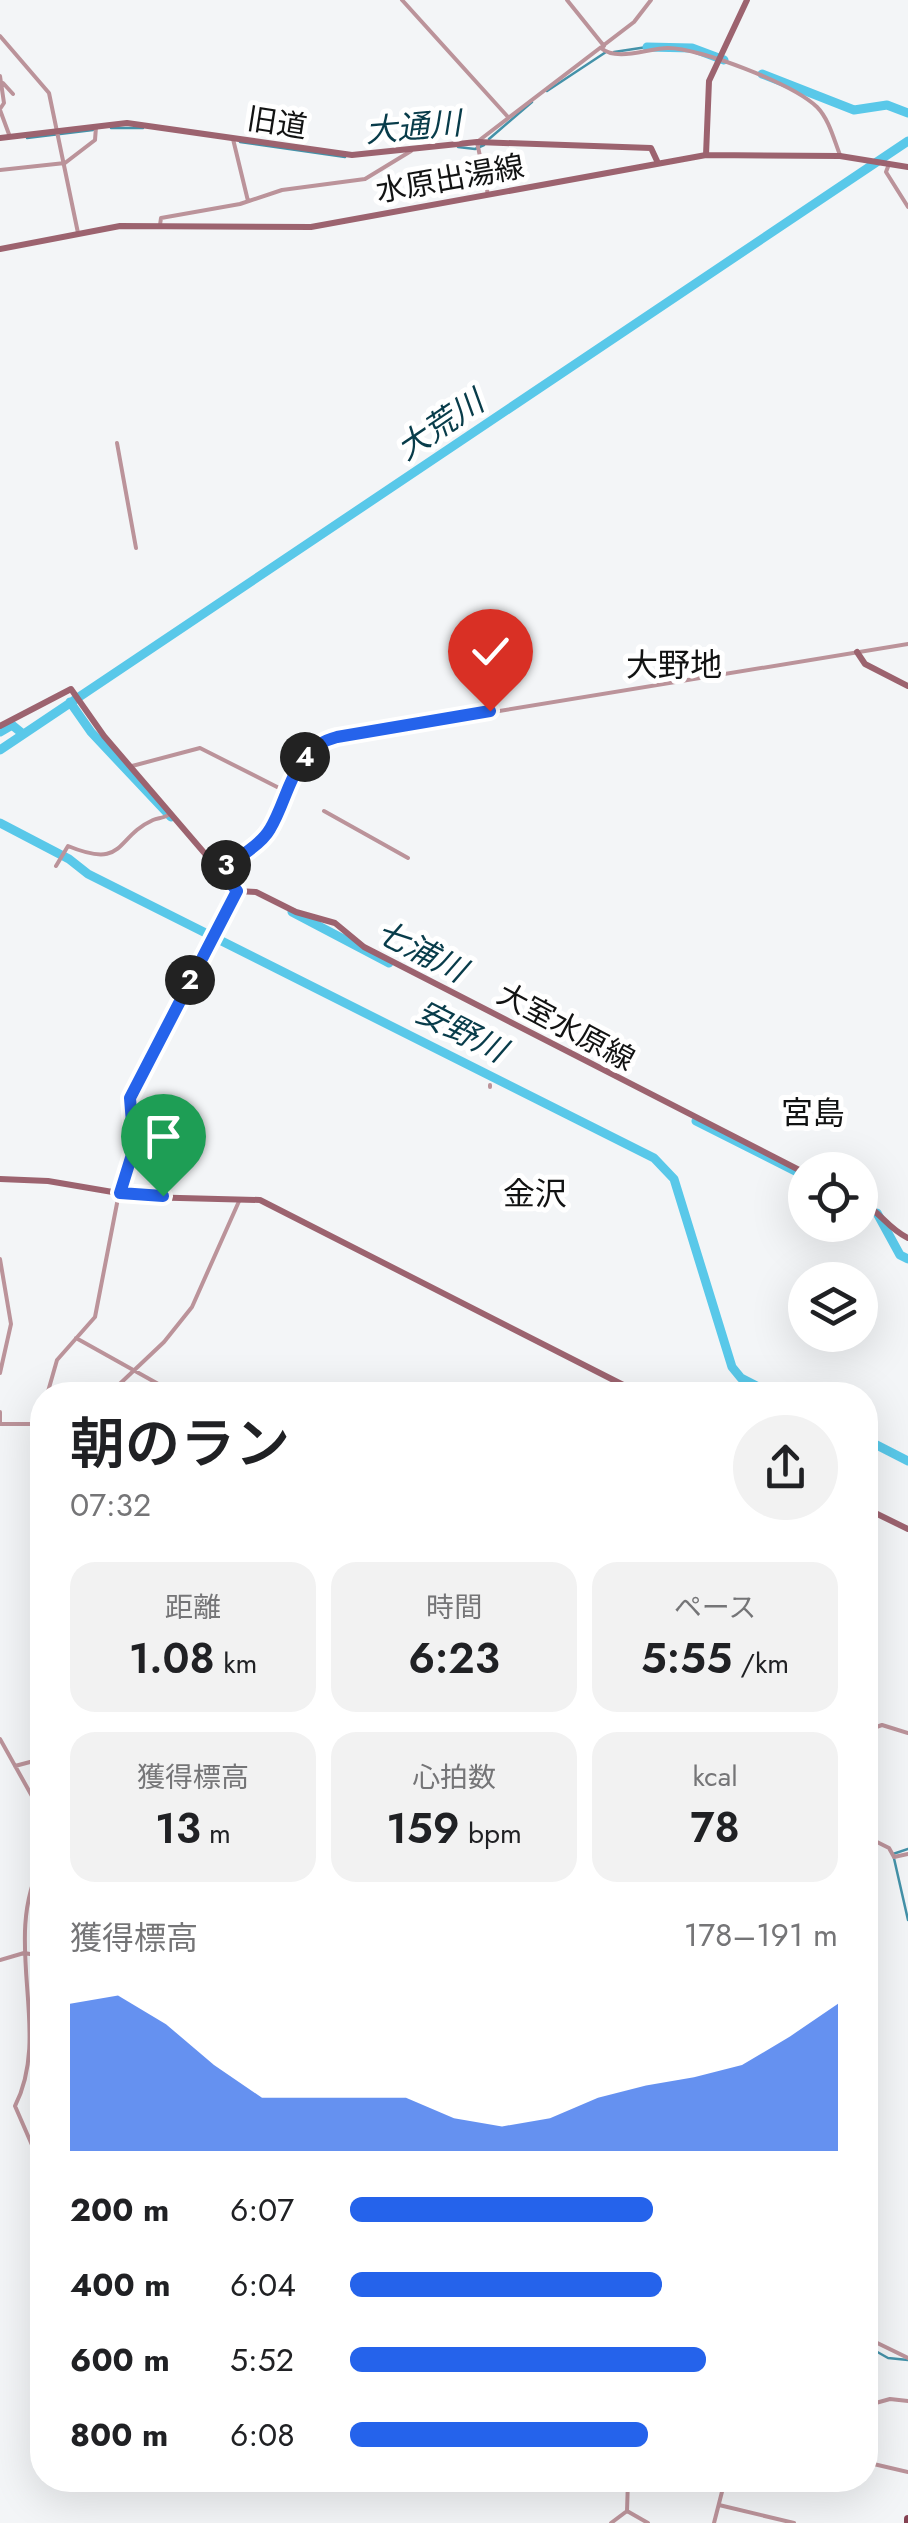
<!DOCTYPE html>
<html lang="ja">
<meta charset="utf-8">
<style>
:root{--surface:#fff;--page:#f2f2f2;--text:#202124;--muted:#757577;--accent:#2563eb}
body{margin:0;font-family:Jost,"Noto Sans JP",sans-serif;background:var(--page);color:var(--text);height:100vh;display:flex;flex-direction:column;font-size:38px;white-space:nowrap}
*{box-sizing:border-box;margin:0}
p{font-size:32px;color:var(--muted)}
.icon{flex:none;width:55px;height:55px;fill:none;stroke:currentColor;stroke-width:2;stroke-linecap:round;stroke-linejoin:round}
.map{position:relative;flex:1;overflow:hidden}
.side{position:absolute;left:30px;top:1382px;width:848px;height:1110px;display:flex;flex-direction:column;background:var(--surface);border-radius:40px;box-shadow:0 10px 40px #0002}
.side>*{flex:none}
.fabs{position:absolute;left:788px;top:1152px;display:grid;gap:20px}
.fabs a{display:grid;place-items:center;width:90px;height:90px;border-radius:50%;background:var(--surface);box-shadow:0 10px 40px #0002;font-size:50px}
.pin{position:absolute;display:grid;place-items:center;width:85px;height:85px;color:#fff;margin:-102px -42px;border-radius:50% 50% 50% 0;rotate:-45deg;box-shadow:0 0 10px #0007}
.pin .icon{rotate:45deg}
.km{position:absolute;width:50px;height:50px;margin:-25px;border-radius:50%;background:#222;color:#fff;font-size:28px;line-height:50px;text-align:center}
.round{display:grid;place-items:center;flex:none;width:105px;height:105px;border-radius:52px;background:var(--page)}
.overview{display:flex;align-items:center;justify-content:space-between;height:170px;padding:0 40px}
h1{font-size:55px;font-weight:600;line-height:75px}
.stats{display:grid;grid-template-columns:repeat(3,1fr);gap:15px;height:170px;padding:10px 40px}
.stats div{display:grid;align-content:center;border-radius:25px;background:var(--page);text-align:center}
.stats b{font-size:42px;font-weight:600}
.stats small{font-size:28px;font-weight:400}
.stats p{font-size:28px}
.chart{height:280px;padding:20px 40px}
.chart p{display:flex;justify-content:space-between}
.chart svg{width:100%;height:180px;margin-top:10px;fill:var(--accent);opacity:.7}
ul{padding:0 40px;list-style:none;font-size:32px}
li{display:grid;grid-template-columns:160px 120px 1fr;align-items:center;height:75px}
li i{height:25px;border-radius:12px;background:var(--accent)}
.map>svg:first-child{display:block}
</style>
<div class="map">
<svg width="908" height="2523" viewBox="0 0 908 2523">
<rect width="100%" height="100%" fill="#f3f5f7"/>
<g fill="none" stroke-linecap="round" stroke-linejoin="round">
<path stroke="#4492a9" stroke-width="2.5" d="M 614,52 L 647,47
M 547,91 L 606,52
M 111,128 L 143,128
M 27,138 L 93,130
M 489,139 L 532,102
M 240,142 L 345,157
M 458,147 L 475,149 L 484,145
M 908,1849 L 893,1854 L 908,1920
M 865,2345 L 888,2358 L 908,2360"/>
<path stroke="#59c8e9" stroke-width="9" d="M 647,47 L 692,48 L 724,60
M 762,74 L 854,110 L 887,105 L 908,113
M 70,702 L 91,732 L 171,817
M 0,732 L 12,725 L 23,734
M 0,750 L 908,141
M 0,823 L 69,859 L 88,874 L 654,1158 L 674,1179 L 732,1367 L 741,1378 L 774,1395
M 292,912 L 389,963
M 696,1121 L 805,1176
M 877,1213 L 900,1255 L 908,1259
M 865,1439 L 908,1461"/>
<path stroke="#bb939a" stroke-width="4" d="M 402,0 L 508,117
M 567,0 L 604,46
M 0,36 L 49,93 L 78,233
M 601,48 C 617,62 648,48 668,48 C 700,48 793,84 817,107 C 829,119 834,140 840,155
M 0,76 L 4,103 L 0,109
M 3,83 L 13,94
M 0,110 L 10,137
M 233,139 L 248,201
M 889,164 L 886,172 L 908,207
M 0,170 L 65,163 L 95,140 L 96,127
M 488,195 L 477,142 L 634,22 L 651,0
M 160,225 L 161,218 L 240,204 L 282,190 L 365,179 L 411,151
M 117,443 L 136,548
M 132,766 L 200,748 L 285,791
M 324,811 L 408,858
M 56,866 L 68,846 C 126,870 115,837 153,820 C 158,818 164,818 168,815
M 220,869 L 266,834 L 307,754 L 328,739 L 908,644
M 490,1087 L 490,1085
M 0,1259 L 11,1324 L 0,1373
M 76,1338 L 178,1395
M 47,1395 L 57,1360 L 95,1317 L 119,1193
M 108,1395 L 164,1342 L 192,1307 L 240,1199
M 0,1412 L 0,1424
M 0,1424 L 42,1424
M 37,1424 L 42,1439
M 865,1731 L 882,1725 L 908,1733
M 0,1739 L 42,1814
M 15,1766 L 30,1762
M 865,1836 L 889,1848 L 894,1857 L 908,1854
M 42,1862 C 0,1941 53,2031 15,2106 L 42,2168
M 0,1960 L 24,1953 L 42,1956
M 865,2337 L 908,2358
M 865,2406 L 890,2399 L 908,2401
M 865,2462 L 908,2472
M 719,2505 L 794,2523
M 627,2511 L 628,2480
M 627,2511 L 648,2523
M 611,2523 L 627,2511
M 714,2523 L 725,2480"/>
<path stroke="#9c636f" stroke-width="6" d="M 0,138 L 127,123 L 352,155 L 477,142 L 651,148 L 658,163
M 706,155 L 709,81 L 747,0
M 0,249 L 120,226 L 311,227 L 706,155 L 840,156 L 908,167
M 857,652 L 865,664 L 908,686
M 0,726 L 71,689 L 104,736 L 237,891 L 256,892 L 296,912 L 335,923 L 364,947 L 805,1173
M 0,1179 L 48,1181 L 142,1197 L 260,1200 L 643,1395
M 119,1193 L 134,1147 L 131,1098 L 237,891
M 860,1201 C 881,1212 887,1228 908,1238
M 865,1508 L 908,1529"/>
<path stroke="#844151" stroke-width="8" d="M 908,2523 L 908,2519"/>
</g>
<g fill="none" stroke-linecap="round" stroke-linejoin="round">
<g stroke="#fff" stroke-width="20">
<path id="route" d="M 163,1196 L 120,1193 L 134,1148 L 130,1098 L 237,891 L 220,869 C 235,860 261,845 270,829 C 290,796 292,748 337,737 L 490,711"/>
</g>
<use href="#route" stroke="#2563eb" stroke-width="12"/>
</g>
<g text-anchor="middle" stroke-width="10" stroke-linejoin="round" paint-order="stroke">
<g font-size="30" fill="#121313" stroke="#fff">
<text transform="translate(277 123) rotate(9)" y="10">旧道</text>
<text transform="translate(450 179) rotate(-10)" y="10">水原出湯線</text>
<text transform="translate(566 1027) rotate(28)" y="10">大室水原線</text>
</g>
<g font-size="32" font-style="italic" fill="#083c4a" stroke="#fff">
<text transform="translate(413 127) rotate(-5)" y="11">大通川</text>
<text transform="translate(440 425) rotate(-34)" y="11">大荒川</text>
<text transform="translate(421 951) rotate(27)" y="11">七浦川</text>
<text transform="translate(461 1031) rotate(27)" y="11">安野川</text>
</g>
<g font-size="32" fill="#121313" stroke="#fff">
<text x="674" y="676">大野地</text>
<text x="813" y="1124">宮島</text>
<text x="535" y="1205">金沢</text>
</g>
</g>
</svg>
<div class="fabs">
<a><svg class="icon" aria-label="locate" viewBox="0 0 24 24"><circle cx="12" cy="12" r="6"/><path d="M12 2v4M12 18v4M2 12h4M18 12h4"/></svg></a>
<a><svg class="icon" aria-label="layers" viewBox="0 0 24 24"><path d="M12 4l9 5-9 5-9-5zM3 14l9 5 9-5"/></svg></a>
</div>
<div class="pin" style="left:163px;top:1196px;background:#1e9e55"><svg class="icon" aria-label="arrive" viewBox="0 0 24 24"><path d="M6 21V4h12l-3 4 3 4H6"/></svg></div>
<div class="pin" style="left:490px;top:711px;background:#d93025"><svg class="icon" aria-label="check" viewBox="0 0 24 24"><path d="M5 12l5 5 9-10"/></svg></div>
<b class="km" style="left:190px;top:980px">2</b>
<b class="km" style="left:226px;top:865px">3</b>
<b class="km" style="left:305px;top:757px">4</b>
<section class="side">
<div class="overview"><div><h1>朝のラン</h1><p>07:32</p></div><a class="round"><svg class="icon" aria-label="share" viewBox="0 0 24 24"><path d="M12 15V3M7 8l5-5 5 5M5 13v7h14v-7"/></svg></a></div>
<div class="stats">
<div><p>距離</p><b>1.08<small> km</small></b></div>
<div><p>時間</p><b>6:23</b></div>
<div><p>ペース</p><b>5:55<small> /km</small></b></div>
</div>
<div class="stats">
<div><p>獲得標高</p><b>13<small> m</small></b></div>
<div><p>心拍数</p><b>159<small> bpm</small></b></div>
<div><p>kcal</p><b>78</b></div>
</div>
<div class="chart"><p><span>獲得標高</span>178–191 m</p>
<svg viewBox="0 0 160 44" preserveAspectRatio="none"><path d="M0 44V8L10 6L20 13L30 23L40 31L50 31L60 31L70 31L80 36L90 38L100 36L110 31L120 28L130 26L140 23L150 16L160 8V44z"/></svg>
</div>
<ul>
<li><b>200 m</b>6:07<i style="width:62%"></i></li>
<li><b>400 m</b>6:04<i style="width:64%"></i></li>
<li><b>600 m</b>5:52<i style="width:73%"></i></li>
<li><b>800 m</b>6:08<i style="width:61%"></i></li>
</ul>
</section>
</div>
